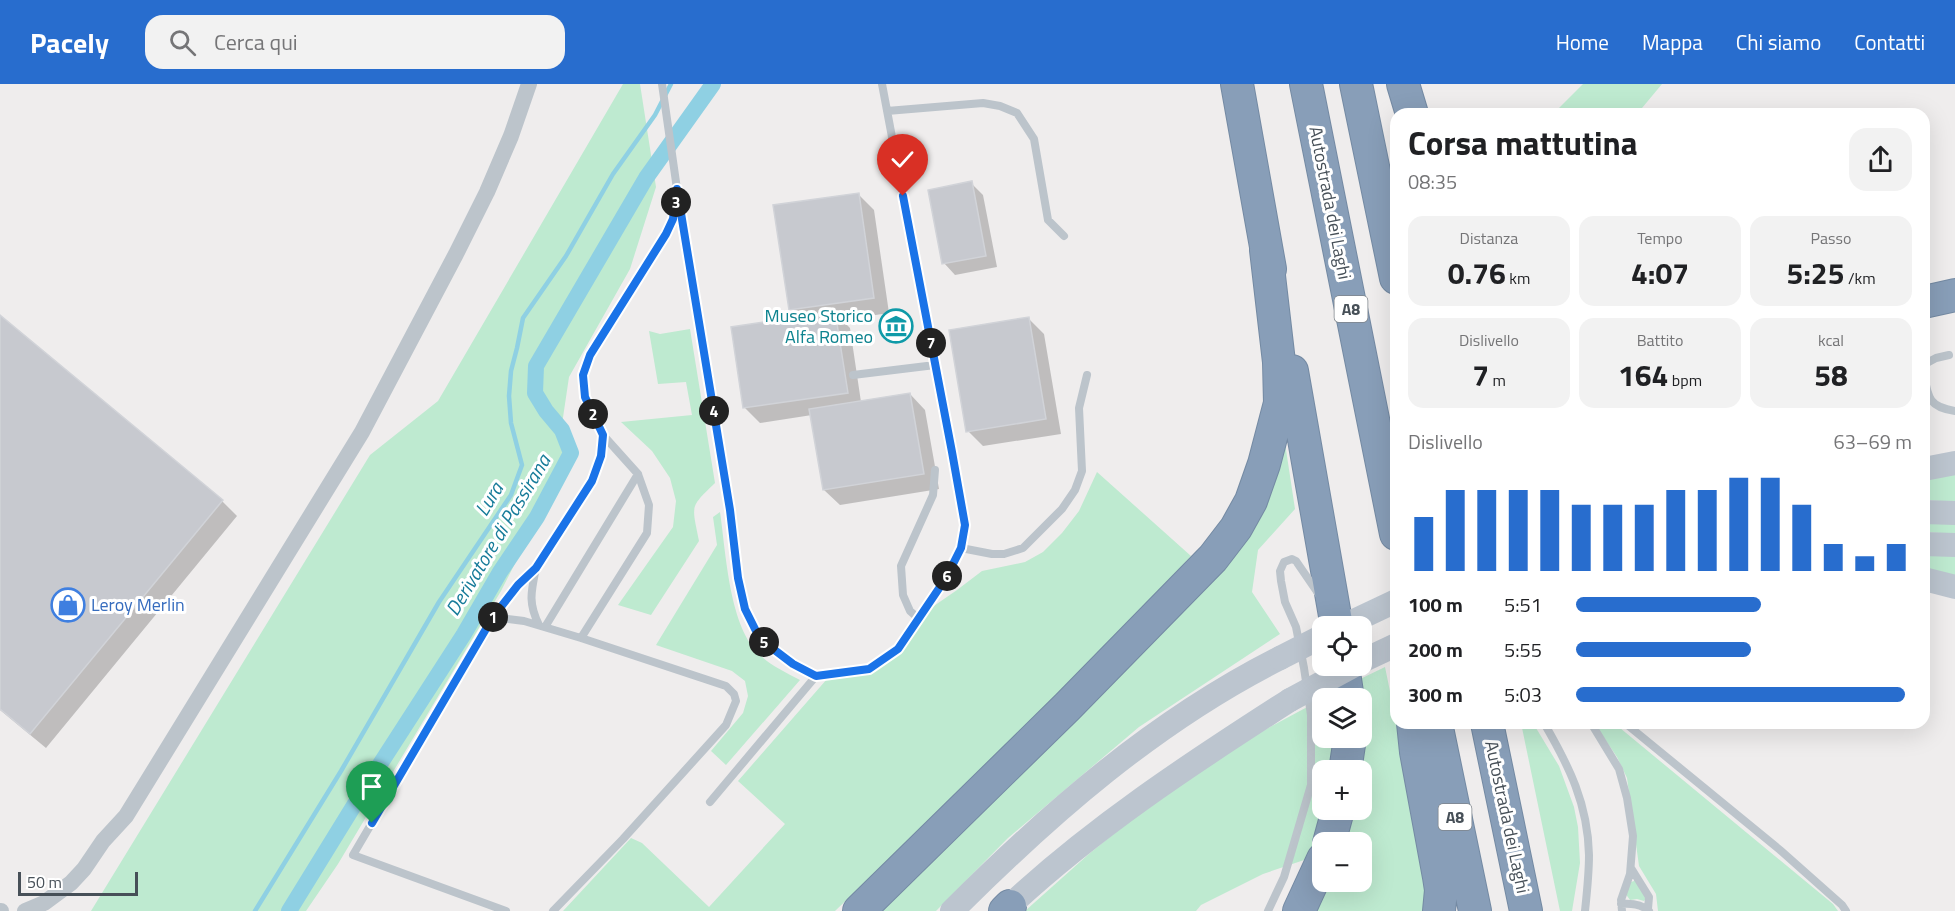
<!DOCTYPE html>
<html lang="it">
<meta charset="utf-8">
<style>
:root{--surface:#fff;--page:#f2f2f2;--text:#202124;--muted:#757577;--accent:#286dce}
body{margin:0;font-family:"Titillium Web",sans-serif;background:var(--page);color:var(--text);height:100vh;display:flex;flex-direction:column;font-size:22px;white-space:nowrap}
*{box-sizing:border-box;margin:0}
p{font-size:20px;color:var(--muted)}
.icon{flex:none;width:33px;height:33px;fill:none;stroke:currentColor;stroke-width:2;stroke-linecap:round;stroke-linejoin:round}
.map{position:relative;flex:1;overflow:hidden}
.panel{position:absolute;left:1390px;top:24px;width:540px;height:621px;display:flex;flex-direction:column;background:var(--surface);border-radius:18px;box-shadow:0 6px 24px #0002}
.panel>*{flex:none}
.fabs{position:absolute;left:1312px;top:532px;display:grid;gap:12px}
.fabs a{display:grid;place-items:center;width:60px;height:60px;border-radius:12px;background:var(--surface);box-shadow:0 6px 24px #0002;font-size:30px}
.scale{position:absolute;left:18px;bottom:15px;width:120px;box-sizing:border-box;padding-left:6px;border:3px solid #475058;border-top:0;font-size:16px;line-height:21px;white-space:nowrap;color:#475058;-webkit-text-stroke:4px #fff;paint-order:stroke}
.pin{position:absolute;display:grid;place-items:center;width:51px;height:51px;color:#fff;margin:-62px -26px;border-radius:50% 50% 50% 0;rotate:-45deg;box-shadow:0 0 6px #0007}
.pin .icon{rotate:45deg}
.km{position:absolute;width:30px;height:30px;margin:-15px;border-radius:50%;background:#222;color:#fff;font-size:16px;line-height:30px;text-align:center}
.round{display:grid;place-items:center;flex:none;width:63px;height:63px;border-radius:18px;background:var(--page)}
.headline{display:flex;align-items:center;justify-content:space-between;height:102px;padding:0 18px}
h1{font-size:33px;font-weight:700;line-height:45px}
.metrics{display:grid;grid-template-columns:repeat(3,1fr);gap:9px;height:102px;padding:6px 18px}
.metrics div{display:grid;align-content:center;border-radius:15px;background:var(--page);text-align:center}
.metrics b{font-size:30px;font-weight:700}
.metrics small{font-size:16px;font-weight:400}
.metrics p{font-size:16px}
.chart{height:168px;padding:12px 18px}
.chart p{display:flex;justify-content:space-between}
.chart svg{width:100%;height:108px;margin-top:6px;stroke:var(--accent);stroke-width:6}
ul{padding:0 18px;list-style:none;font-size:20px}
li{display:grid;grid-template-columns:96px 72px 1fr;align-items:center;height:45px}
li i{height:15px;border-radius:8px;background:var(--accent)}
header{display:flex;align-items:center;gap:36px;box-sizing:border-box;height:84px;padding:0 30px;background:var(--accent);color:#fff}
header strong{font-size:28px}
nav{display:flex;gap:33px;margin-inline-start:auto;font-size:21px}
.search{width:420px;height:54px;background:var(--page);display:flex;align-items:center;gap:15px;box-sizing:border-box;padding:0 21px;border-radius:18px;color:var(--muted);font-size:22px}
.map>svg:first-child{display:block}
</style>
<header>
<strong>Pacely</strong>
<div class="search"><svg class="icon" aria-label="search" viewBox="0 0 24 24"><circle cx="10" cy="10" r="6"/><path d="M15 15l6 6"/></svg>Cerca qui</div>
<nav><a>Home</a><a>Mappa</a><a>Chi siamo</a><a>Contatti</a></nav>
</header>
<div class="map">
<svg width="1955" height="827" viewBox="0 0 1955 827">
<rect width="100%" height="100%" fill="#efeded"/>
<path fill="#beead0" d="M 623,0 L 640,0 L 656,103 L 630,185 L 569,293 L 561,347 L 566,379 L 501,507 L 338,780 L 306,827 L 91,827 L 370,371 L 438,317 Z
M 1583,0 L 1662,0 L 1637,30 L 1553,30 Z
M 690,245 L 715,399 C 689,424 692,421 699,457 L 651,531 L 618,521 L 673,443 L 676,417 L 670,394 L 652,367 L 621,338 L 692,331 L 686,298 L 658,300 L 649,247 L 660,250 Z
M 1280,326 L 1295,425 L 1258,466 L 1252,508 L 1280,550 L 1139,643 L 1008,754 L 936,827 L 869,827 L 1219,478 Z
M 1097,388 L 1191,472 C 1078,596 956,711 835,827 L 563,827 L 631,754 L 642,759 L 709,823 L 785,740 L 738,697 L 827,595 L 871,588 L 901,566 L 928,526 L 957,506 L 982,487 L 1025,478 L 1043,468 L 1062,449 L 1079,427 Z
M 1955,388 L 1955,418 L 1925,416 L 1925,393 Z
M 720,428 C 726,468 729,545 761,572 C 772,582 787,589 800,596 L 726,681 L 711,667 L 743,629 L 748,612 L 745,597 L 732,587 L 656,561 L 717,461 L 713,433 Z
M 1924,435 L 1955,438 L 1955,450 L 1925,448 Z
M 1924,465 L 1955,467 L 1955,495 L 1925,486 Z
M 1385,583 L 1414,724 L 1432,827 L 1309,827 L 1323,798 L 1362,798 L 1362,759 L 1336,759 L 1346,726 L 1362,726 L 1362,687 L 1353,687 C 1362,654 1367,631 1356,597 Z
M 1337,607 L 1338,615 L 1323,615 L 1323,654 L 1340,654 L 1337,687 L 1323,687 L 1323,726 L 1316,772 L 1263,790 L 1201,821 L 1196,827 L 1025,827 L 1090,769 L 1152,719 L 1259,649 Z
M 1521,639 L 1533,639 L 1559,682 L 1574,723 L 1578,743 L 1580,779 L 1572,827 L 1560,827 Z
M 1594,639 L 1614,639 L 1833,820 L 1838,827 L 1658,827 L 1656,810 L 1639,782 L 1627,694 L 1617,673 Z
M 1634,792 L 1646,814 L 1644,817 L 1637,815 L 1630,816 L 1625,809 L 1628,799 L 1634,797 Z"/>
<path fill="#0003" d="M 971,99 L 983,111 L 997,183 L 955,191 L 944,179 Z
M 858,110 L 874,126 L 889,229 L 842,236 L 850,244 L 861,318 L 910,310 L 925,326 L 939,405 L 840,421 L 824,406 L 812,331 L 760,339 L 745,324 L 799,234 L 790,226 Z
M 0,233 L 222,417 L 237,432 L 46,664 L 0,626 Z
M 1029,235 L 1044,250 L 1061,350 L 983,362 L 968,347 Z"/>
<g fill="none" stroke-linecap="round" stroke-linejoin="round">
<path stroke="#8fd0e3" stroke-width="4.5" d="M 255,827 L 341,687 L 439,518 L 511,411 L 522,381 L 511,339 L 509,312 L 511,287 L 517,264 L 523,234 L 566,172 L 613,90 L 655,31 L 671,0"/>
<path stroke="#8fd0e3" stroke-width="16" d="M 289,827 L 366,702 L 464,550 L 500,488 L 537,433 L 571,369 L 562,346 L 546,327 L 535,309 L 536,282 L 646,94 L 713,0"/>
</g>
<path fill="#c7c9cf" stroke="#d1d3d8" stroke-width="1.5" d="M 972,97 L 986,172 L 942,180 L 928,106 Z
M 859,109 L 874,214 L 789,226 L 773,121 Z
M 835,227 L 848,309 L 743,324 L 731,243 Z
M 0,231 L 223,416 L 30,650 L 0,625 Z
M 1029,233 L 1046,335 L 966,348 L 949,246 Z
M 910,309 L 924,390 L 823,406 L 809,325 Z"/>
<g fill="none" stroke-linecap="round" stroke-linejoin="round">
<g stroke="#748aa3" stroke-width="34">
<path id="motorway" d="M 1237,0 L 1270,185
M 1306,0 L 1396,450
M 1356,0 L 1396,194
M 1403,0 L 1412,30
M 1924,218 L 1955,211
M 1292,287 L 1337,543
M 1343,582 L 1348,615
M 1413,639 L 1416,668 L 1439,793 L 1441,806 L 1439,827
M 1436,639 L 1475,827
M 1487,639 L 1526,827
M 1345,687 L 1350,654
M 1329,759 L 1338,726
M 859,827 L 1067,623 L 1213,474 L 1236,444 L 1251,417 L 1264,380 L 1280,319 L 1279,278 L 1266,166
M 1005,827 L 1010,822
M 1299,827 L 1323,775"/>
</g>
<path stroke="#bcc4cb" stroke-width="8" d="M 887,27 L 983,19 L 1000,22 L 1017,29 L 1034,55 L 1048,136 L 1064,152
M 677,105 L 731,426 L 738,494 L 745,525 L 760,555 L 793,580 L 816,592 L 869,585 L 898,565 L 946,494 L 961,464 L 965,441 L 953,368 L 935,281 L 882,0
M 1924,282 L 1925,280 L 1936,274 L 1949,271
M 853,291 L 935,281
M 1924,291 C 1928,314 1929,323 1955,327
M 961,464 L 992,470 L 1004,470 L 1023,464 L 1062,425 L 1075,406 L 1082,387 L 1079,324 L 1087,291
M 536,484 C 531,508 528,519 539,541
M 493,533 L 524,537 L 581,554
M 918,534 L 910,527 L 903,511 L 901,482 L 933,411 L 935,386
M 545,543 L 638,390
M 1544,639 C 1569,682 1588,720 1589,771 C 1589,790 1587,808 1585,827
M 1591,639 L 1619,685 L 1627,714 L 1633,752 L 1630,790 L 1621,816 L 1622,827
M 1625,639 L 1780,766 L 1842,821 L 1846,827
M 710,718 L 816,592
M 1631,784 L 1649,813 L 1648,825
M 1621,820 C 1632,819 1641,820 1649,827
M 506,827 L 353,771 L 493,533 L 518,501 L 536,484 L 592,397 L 601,372 L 603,351
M 553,827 L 623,755 L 726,641 L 736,617 L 734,610 L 726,602 L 581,554 L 647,449 L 649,421 L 638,390 L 603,351 L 585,313 L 583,290 L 590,271 L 666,150 C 673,135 676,121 677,105 L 662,0
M 1268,827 L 1284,793 L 1311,701 L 1311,631 L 1304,584 L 1296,543 L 1285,518 L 1281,497 L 1280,487 L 1284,478 L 1292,475 L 1296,477 L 1320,512"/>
<path stroke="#bcc4cb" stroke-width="16" d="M 0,827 L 1,827
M 25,827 L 44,819 L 71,799 L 84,785 L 103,757 L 126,732 L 362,348 L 456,170 L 487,108 L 511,52 L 529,0"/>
<path stroke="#bcc5cf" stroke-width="24" d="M 1924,385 L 1955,379
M 1924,428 L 1955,429
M 1924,460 L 1955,461
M 1924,495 L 1955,503
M 1341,543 L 1396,517
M 1362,577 L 1396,561
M 952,827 C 1050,729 1155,637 1280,574
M 1004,827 C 1091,745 1190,680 1290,616"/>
<use href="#motorway" stroke="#889eb8" stroke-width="32"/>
<path stroke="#bcc5cf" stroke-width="24" d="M 1280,574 L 1323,552
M 1290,616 L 1353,582"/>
</g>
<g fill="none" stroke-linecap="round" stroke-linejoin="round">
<g stroke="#fff" stroke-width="12">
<path id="route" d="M 372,739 L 493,533 L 518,501 L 536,484 L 592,397 L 601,372 L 603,351 L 585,313 L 583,291 L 590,271 L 666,150 L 673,135 L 677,105 L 730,426 L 738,494 L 745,525 L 760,555 L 793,580 L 816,592 L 869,585 L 898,565 L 946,494 L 961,464 L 965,441 L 952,368 L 903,112"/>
</g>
<use href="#route" stroke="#1a73e8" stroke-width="8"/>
</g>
<defs>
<g id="museum-ring" transform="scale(1.725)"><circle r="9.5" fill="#fff" stroke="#0f9aa8" stroke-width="1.5"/><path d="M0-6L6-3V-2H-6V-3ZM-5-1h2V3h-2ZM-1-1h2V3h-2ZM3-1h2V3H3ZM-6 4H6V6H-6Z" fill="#0f9aa8"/></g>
<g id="shop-ring" transform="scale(1.725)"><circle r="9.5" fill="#fff" stroke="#3f7fe0" stroke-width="1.5"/><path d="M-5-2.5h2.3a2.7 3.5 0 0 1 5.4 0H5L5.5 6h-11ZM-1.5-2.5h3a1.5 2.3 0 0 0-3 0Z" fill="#3f7fe0"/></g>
</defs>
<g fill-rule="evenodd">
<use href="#museum-ring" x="896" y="242"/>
<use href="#shop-ring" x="68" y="521"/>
</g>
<g text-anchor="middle" stroke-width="6" stroke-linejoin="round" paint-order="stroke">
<g fill="#fff" stroke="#7e848a" stroke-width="1.5">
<rect x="1334.5" y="212" width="33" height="26" rx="4.5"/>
<rect x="1438.5" y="720" width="33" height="26" rx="4.5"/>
</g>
<g font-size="16" font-weight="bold" fill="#475058">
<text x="1351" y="231">A8</text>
<text x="1455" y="739">A8</text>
</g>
<g font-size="18" fill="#475058" stroke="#fff">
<text transform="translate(1330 119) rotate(79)" y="6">Autostrada dei Laghi</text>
<text transform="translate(1507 733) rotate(78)" y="6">Autostrada dei Laghi</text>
</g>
<g font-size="18" fill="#0d838f" stroke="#fff" text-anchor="end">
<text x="873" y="238">Museo Storico<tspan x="873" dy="21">Alfa Romeo</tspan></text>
</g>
<g font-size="18" fill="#366cbe" stroke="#fff" text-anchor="start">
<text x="91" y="527">Leroy Merlin</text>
</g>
<g font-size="20" font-style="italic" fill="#187c9a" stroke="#fff">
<text transform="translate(489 415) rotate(-59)" y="7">Lura</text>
<text transform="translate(498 451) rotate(-59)" y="7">Derivatore di Passirana</text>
</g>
</g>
</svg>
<div class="fabs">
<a><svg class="icon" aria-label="locate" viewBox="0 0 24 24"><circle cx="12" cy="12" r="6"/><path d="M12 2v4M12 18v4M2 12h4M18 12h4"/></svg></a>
<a><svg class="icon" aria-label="layers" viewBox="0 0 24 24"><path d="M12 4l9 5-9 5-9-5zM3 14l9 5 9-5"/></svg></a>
<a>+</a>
<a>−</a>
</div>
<div class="scale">50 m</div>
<div class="pin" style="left:372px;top:739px;background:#1e9e55"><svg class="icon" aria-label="arrive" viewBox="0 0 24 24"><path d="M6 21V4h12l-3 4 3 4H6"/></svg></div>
<div class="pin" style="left:903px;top:112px;background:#d93025"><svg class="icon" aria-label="check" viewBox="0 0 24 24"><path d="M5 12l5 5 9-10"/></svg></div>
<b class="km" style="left:493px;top:533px">1</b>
<b class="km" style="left:593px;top:330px">2</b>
<b class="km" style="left:676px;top:118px">3</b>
<b class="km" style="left:714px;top:327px">4</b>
<b class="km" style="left:764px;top:558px">5</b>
<b class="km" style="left:947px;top:492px">6</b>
<b class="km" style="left:931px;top:259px">7</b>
<section class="panel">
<div class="headline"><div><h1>Corsa mattutina</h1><p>08:35</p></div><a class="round"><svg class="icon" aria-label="share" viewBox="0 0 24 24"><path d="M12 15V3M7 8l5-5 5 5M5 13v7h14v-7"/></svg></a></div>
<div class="metrics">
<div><p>Distanza</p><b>0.76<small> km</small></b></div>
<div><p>Tempo</p><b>4:07</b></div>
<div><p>Passo</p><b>5:25<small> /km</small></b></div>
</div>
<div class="metrics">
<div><p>Dislivello</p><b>7<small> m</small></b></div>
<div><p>Battito</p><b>164<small> bpm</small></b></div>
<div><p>kcal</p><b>58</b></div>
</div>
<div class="chart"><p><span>Dislivello</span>63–69 m</p>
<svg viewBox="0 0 160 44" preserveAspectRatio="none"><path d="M5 44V22M15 44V11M25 44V11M35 44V11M45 44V11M55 44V17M65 44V17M75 44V17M85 44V11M95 44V11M105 44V6M115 44V6M125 44V17M135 44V33M145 44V38M155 44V33"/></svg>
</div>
<ul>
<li><b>100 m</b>5:51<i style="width:55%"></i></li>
<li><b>200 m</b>5:55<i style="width:52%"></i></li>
<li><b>300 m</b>5:03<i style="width:98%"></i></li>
</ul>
</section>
</div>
